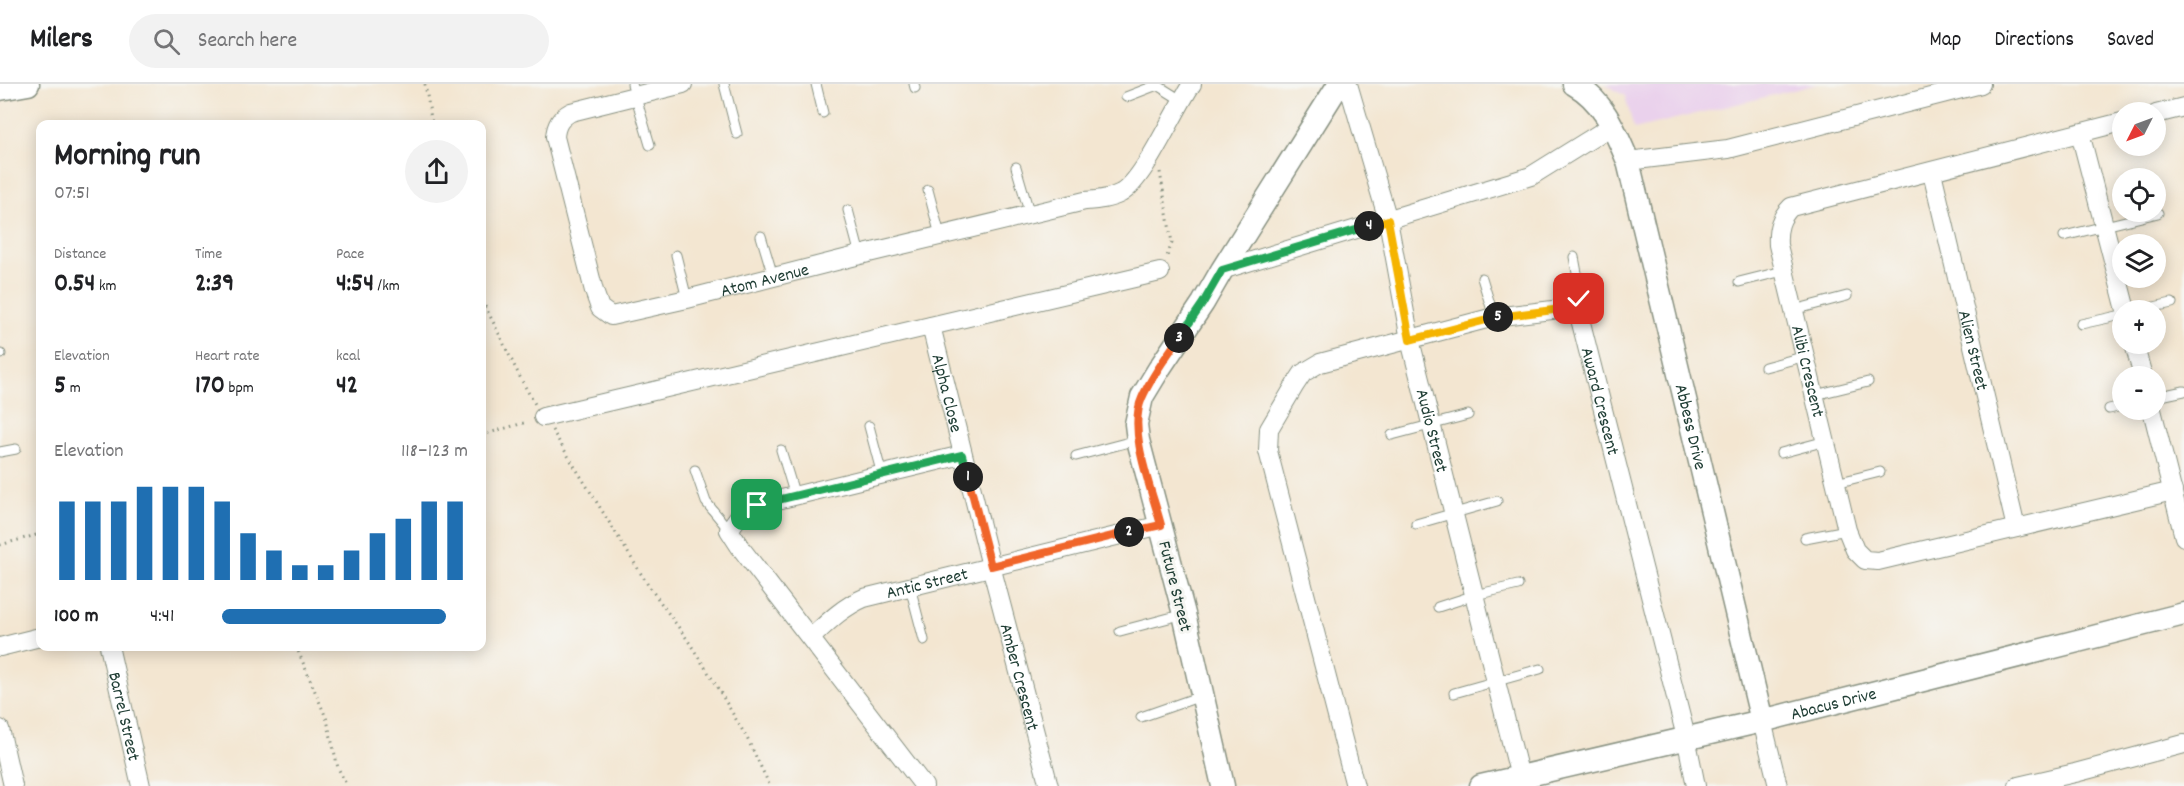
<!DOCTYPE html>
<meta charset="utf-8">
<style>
:root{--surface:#fff;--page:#f2f2f2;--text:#202124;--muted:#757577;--line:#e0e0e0;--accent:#1f6fb2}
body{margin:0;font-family:Dekko,sans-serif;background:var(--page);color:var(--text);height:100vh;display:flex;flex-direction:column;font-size:22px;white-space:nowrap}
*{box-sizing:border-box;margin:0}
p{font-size:20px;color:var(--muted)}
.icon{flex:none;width:33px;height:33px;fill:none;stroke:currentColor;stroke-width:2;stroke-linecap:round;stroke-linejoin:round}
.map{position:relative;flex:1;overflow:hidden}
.side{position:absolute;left:36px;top:36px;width:450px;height:531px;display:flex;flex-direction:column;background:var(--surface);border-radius:12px;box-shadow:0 3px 15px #0003}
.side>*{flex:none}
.needle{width:39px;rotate:228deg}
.buttons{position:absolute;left:2112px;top:18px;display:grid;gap:12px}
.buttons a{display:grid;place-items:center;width:54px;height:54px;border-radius:50%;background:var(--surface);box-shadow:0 3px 15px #0003;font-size:30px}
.pin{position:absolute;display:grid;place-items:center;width:51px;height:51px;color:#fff;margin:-26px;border-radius:12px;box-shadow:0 3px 9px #0006}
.km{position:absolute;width:30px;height:30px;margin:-15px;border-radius:50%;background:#222;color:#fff;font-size:16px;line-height:30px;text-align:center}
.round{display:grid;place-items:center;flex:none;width:63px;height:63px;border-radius:32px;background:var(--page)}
.headline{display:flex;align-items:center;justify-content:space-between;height:102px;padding:0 18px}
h1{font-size:33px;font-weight:800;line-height:45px}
.figures{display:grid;grid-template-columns:repeat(3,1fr);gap:9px;height:102px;padding:6px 18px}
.figures div{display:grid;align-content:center}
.figures b{font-size:26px;font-weight:800}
.figures small{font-size:16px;font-weight:400}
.figures p{font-size:16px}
.chart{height:168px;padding:12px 18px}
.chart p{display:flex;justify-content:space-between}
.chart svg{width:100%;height:108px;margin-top:6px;stroke:var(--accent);stroke-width:6}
ul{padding:0 18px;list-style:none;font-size:20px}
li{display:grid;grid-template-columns:96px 72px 1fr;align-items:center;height:45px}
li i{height:15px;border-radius:8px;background:var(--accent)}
header{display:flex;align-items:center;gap:36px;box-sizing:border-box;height:84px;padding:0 30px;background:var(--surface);border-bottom:2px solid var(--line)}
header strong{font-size:28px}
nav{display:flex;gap:33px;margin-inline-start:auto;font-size:21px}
.search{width:420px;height:54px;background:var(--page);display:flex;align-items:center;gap:15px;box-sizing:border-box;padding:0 21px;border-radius:33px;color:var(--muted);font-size:22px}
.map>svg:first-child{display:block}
</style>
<header>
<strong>Milers</strong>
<div class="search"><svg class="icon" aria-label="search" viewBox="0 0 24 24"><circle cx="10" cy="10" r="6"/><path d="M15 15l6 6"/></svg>Search here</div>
<nav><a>Map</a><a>Directions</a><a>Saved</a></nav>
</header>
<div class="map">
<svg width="2184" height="702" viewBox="0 0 2184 702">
<rect width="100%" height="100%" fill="#f6f6f2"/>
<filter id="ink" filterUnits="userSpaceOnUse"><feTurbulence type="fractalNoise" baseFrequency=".0167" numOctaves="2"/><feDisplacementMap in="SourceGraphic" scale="12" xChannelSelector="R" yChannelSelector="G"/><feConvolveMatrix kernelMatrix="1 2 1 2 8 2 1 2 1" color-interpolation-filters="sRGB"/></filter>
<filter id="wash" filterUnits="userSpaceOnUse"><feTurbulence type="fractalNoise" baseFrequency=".008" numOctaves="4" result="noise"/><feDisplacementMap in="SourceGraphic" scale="24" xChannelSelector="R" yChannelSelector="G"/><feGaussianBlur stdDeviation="1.35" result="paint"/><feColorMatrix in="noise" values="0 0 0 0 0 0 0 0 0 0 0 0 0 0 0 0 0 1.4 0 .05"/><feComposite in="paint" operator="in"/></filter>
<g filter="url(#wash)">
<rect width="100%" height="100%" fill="#f3e6d1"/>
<path fill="#ead1ec" d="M 1605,0 L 1818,0 L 1634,45 L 1625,12 Z"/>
</g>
<g filter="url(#ink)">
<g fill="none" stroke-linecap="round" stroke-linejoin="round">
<g stroke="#899282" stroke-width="11">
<path id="service" d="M 632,0 L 650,61
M 724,0 L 737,50
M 816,0 L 823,29
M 914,0 L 915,4
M 1126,13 L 1157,1 L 1181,16
M 1016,83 L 1030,131
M 928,106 L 940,151
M 848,126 L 860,171
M 761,152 L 773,192
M 2064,152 L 2158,129
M 676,171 L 687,215
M 1574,173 L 1580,205 L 1577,223
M 1482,194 L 1494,233
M 1739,198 L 1783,187
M 1794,226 L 1847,212
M 2140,226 L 2172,219
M 2081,240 L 2122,231
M 0,270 L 1,270
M 1765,283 L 1806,272
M 1815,311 L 1868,298
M 2156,313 L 2184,307
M 2109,325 L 2122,322
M 869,342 L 882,391
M 1392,351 L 1468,331
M 781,366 L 795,412
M 0,368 L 16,365
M 1781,369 L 1826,357
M 1076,372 L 1137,356
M 695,386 L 706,418 L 729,446
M 1836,399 L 1880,388
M 1416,440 L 1497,417
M 1805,454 L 1847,446
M 910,503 L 924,556
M 1438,523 L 1475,511 L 1518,501
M 1120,547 L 1184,530
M 1454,609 L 1540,585
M 1141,633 L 1201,612"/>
</g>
<g stroke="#899282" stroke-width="20">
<g id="minor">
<path id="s1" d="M 683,0 L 571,28 C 560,34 556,41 555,53 L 594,207 L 600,224 L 611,232 L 687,215 L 860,171 L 1085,117 C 1097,116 1110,115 1121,109 C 1145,95 1174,26 1192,0"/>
<path id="s2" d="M 1348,0 L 1388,136 L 1410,256 L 1520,693"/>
<path d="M 2156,30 L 2184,23"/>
<path id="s3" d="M 2122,38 L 1791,123 C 1780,134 1777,145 1778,161 L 1847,446 L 1855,466 L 1865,476 L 1878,477 L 2173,407"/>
<path d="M 2080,49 L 2126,226"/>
<path d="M 1628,77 L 1728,65 L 1981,0"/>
<path id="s4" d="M 1932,88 L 2016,444"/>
<path d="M 1222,186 L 1531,92 L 1613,41"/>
<path id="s5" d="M 931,242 L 991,482 L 1049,702"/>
<path d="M 2134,260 L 2143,292"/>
<path d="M 2152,326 L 2184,453"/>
<path d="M 543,333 L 1160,188"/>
<path id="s6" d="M 812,553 C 828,538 843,523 864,514 L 1161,441"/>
<path id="s7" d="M 109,562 L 141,702"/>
<path d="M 0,563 L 40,553"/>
<path d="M 1762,637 L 1778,702"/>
<path d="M 0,645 L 13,702"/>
<path d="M 924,702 L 740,463 L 729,446 L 744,425 L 757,421 L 962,371"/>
<path id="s8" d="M 1355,702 L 1268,367 L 1269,345 L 1295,301 L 1303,289 L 1320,279 L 1494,233 L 1577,223 L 1686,653 L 1696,702"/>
<path d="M 2018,702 L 2075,689 L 2184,660"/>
</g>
</g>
<g stroke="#899282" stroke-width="25">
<g id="tertiary">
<path id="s9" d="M 1574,0 C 1604,17 1615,47 1628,77 L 1762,637"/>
<path d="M 0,5 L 28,0"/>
<path d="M 1223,702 L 1184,530 L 1138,356 L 1136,340 L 1142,313 L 1159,285 L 1203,219 L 1222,186 L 1339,0"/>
<path id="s10" d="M 1481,702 L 1762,637 L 2184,530"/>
</g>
</g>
<path stroke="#899282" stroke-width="3" stroke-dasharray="1.5 4.5" stroke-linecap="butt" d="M 425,0 L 432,40
M 1160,88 L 1172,159 L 1166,175
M 482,217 C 501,251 515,287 535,320
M 552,346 L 648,501 L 687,555 L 713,596 L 747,654 L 770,702
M 482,351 L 527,338
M 0,461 L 40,450
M 296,562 L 327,636 L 338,684 L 347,702"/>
<use href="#service" stroke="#fff" stroke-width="9"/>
<use href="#minor" stroke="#fff" stroke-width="18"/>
<use href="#tertiary" stroke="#fff" stroke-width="22"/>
</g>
</g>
<g fill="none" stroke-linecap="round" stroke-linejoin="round" filter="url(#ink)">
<g stroke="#fff" stroke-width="12">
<path id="split-1" d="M 757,421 L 962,371 L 968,393"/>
</g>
<g stroke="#fff" stroke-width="12">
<path id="split-2" d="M 968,393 L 991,482 L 1129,448"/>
</g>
<g stroke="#fff" stroke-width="12">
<path id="split-3" d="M 1129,448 L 1161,441 C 1152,406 1127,347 1142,314 C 1151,293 1166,273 1179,254"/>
</g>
<g stroke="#fff" stroke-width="12">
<path id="split-4" d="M 1179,254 L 1203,219 L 1222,186 L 1369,142"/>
</g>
<g stroke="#fff" stroke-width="12">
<path id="split-5" d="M 1369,142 L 1388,136 L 1410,256 L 1498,233"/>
</g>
<g stroke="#fff" stroke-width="12">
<path id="split-6" d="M 1498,233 L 1577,223 L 1579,215"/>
</g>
<use href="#split-1" stroke="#22a559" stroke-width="8"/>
<use href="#split-2" stroke="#f0652b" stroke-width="8"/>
<use href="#split-3" stroke="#f0652b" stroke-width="8"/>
<use href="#split-4" stroke="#22a559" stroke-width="8"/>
<use href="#split-5" stroke="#f5b400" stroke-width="8"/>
<use href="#split-6" stroke="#f5b400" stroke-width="8"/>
</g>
<g text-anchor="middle" stroke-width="6" stroke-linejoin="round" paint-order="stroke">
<g font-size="18" fill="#1f3d34" stroke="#f6f6f2">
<text dy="6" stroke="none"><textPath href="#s1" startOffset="495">Atom Avenue</textPath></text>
<text dy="6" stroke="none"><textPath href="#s4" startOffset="183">Alien Street</textPath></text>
<text dy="6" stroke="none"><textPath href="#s3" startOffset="513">Alibi Crescent</textPath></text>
<text dy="6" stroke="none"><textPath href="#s5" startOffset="69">Alpha Close</textPath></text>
<text dy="6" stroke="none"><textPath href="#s8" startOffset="814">Award Crescent</textPath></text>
<text dy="6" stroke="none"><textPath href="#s9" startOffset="369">Abbess Drive</textPath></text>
<text dy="6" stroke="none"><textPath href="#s2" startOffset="357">Audio Street</textPath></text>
<text dy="6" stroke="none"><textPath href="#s6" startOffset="130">Antic Street</textPath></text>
<text transform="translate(1176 502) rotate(76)" y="6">Future Street</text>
<text dy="6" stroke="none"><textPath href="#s5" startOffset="362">Amber Crescent</textPath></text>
<text dy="6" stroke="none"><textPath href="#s10" startOffset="362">Abacus Drive</textPath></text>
<text dy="6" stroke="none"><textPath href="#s7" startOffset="72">Barrel Street</textPath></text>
</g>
</g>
</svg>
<div class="buttons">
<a><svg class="needle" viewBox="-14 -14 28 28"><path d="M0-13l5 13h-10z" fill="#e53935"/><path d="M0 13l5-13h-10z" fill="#757577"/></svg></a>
<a><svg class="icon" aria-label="locate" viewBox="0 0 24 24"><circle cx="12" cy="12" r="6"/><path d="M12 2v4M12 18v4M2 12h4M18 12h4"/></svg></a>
<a><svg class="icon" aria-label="layers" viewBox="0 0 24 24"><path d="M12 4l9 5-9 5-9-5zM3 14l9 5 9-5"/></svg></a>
<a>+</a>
<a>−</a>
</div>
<div class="pin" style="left:757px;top:421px;background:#1e9e55"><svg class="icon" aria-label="arrive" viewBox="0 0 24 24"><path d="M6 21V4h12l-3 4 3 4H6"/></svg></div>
<div class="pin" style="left:1579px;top:215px;background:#d93025"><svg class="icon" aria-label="check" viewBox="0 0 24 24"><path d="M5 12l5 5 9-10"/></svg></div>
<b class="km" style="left:968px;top:393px">1</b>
<b class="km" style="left:1129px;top:448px">2</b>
<b class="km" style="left:1179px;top:254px">3</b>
<b class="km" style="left:1369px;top:142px">4</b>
<b class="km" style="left:1498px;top:233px">5</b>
<section class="side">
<div class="headline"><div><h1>Morning run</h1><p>07:51</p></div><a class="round"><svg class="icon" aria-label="share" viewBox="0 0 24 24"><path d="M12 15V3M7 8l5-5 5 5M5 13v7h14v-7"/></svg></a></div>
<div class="figures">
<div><p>Distance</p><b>0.54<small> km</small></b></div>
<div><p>Time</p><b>2:39</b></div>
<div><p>Pace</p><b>4:54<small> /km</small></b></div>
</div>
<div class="figures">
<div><p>Elevation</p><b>5<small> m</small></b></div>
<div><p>Heart rate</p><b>170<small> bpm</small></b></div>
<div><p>kcal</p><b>42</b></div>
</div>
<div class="chart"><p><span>Elevation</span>118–123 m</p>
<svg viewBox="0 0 160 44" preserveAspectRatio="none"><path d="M5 44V12M15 44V12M25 44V12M35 44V6M45 44V6M55 44V6M65 44V12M75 44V25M85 44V32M95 44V38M105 44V38M115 44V32M125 44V25M135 44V19M145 44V12M155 44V12"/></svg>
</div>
<ul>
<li><b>100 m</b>4:41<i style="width:91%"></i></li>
</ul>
</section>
</div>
